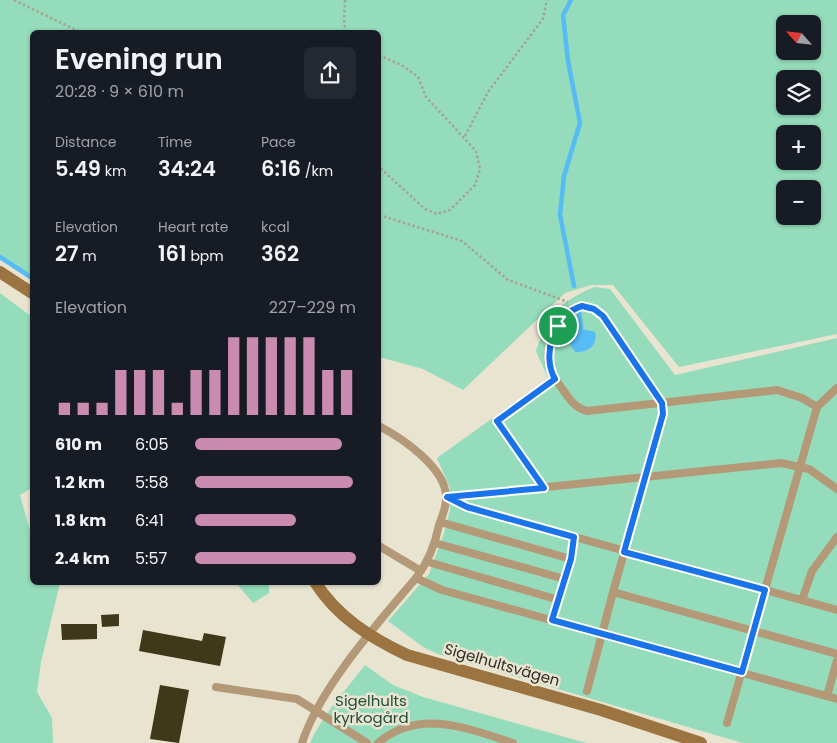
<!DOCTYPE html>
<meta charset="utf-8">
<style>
:root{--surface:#171b24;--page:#242831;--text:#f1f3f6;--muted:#9ea1a6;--accent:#ca8bb1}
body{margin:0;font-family:Poppins,sans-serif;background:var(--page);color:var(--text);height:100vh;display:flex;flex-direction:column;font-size:19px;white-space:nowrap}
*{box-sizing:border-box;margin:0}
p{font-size:16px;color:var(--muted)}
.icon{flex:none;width:28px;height:28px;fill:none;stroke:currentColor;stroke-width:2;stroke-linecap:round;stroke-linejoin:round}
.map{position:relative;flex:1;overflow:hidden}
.panel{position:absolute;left:30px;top:30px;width:351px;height:555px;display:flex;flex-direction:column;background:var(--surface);border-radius:8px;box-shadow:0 1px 4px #0004}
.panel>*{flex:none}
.needle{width:32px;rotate:297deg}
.controls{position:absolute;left:776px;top:15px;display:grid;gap:10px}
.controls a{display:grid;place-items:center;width:45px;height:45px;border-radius:8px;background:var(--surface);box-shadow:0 1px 4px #0004;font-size:25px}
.pin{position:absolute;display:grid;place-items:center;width:42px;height:42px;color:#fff;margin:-21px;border:2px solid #fff;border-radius:50%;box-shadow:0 1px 5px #0007}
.round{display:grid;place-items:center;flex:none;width:52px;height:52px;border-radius:8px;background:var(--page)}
.headline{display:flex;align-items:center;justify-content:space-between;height:85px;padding:0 25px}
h1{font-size:28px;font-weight:600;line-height:38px}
.metrics{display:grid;grid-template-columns:repeat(3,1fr);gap:8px;height:85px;padding:5px 25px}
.metrics div{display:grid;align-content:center}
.metrics b{font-size:21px;font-weight:600}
.metrics small{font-size:14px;font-weight:400}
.metrics p{font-size:14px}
.chart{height:140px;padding:10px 25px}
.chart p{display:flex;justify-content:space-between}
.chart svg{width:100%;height:90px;margin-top:5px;stroke:var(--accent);stroke-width:6}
ul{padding:0 25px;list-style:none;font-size:16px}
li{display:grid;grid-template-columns:80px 60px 1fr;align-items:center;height:38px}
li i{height:12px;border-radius:6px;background:var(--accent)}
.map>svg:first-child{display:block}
</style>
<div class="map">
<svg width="837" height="743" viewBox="0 0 837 743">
<rect width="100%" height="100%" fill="#e8e4d0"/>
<path fill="#94dcbb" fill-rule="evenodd" d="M 0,0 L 837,0 L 837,334 L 679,367 L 613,285 L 591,285 L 565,293 L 463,390 L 423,369 L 379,357 L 379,32 L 32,32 L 32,278 L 0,256 ZM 785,24 L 812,24 L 812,51 L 785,51 ZM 785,79 L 812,79 L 812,106 L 785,106 ZM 785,134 L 812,134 L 812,161 L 785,161 ZM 785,189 L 812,189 L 812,216 L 785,216 Z
M 594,287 L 610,289 L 675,375 L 837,338 L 837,743 L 743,743 L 438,654 L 423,647 L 388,621 L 429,574 L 444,533 L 450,510 L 450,488 L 437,458 L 548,378 L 536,351 C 549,313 557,304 594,287 Z
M 0,293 L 32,317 L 32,488 L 20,495 L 32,538 L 32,582 L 60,583 L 41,662 L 37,692 L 52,718 L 53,743 L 0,743 Z
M 236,583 L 269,583 L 269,593 L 253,603 Z
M 365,665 L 393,685 L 423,697 L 586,743 L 310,743 C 323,714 346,690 365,665 Z"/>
<path fill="#57bbf4" d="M 565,325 L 595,332 C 598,345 588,353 575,352 L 562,332 Z"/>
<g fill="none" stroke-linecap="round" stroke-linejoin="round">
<path stroke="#57bbf4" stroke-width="4.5" d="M 571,0 L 563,15 L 568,61 L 580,123 L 564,176 L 560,215 L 574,286
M 0,257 L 32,278
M 579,312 L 581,327"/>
</g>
<path fill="#3f3919" d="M 119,614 L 119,626 L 102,627 L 101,615 Z
M 61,624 L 97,624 L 97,639 L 62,640 Z
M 143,630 L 202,641 L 204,633 L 226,637 L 220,666 L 139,651 Z
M 160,685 L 189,690 L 179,743 L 150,739 Z"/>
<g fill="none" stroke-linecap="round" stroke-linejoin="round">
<path stroke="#a7a394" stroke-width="2.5" stroke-dasharray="2.5 2.5" stroke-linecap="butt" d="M 14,0 L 80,32
M 345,0 L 344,23 L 346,32
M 379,55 L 403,66 L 418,77 L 426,97 L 476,151 L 480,169 L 475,185 L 450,210 L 437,214 L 425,209 L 379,167
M 465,136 L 488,92 L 543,19 L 547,0
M 379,215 L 462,241 L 508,280 L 568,302"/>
<path stroke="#b49978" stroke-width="8" d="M 555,379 C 565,391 571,407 587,411 L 777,390 L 802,398 L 817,407 L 727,723
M 817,407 L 837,388
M 379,426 C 402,438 448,469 446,499 C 446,508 442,517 439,525 C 435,545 429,561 416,578 L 442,590 L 837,699
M 544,488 L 497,421 L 555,379 C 550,371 547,363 548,353 C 548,339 567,306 583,306 C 592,307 597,311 603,317 L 656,393 L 662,403 L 663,415 L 613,592
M 447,497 L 467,507 L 837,610
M 449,497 L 781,463 L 809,469 L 837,489
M 440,522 L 571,559
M 435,543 L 565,579
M 379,546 L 421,571
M 428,562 L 559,600
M 802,600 L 812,571 L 837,537
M 552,620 L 571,559 L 574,537
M 216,687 L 297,699 L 367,743
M 587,691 L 613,592 L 837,654
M 827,696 L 837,660
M 302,743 C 320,687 378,623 416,578
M 378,743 C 419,708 467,728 513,743"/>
<path stroke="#9b7441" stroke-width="12" d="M 0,272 L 32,293
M 315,582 C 337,617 371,638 407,655 L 601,710 L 701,743"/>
</g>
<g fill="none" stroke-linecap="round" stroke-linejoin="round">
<g stroke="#fff" stroke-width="10">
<path id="route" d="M 582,306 L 594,309 L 603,316 L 662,403 L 663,414 L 624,552 L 765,590 L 742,672 L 552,620 L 571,559 L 574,537 L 467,507 L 447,497 L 544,488 L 497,421 L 555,379 C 541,355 554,314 582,306 Z"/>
</g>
<use href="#route" stroke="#1a73e8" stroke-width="6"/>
</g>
<g text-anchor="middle" stroke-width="5" stroke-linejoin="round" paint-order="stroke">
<g font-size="15" fill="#2e2c25" stroke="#e8e4d0">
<text transform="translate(502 665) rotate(16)" y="5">Sigelhultsvägen</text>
</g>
<g font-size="15" fill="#1e4d3a" stroke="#e8e4d0">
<text x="371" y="706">Sigelhults<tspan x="371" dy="17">kyrkogård</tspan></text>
</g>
</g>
</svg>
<div class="controls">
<a><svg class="needle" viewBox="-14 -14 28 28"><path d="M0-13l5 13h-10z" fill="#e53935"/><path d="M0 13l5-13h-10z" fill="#9ea1a6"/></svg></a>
<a><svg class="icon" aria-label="layers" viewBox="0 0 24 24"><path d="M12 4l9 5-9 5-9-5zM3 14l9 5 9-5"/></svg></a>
<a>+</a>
<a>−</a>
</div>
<div class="pin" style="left:558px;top:326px;background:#1e9e55"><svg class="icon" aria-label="arrive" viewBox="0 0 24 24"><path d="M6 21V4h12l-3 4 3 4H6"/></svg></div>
<section class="panel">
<div class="headline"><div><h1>Evening run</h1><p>20:28 · 9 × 610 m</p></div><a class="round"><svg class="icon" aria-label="share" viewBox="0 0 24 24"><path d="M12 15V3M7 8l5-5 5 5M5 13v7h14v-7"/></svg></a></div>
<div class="metrics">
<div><p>Distance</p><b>5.49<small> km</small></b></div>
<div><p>Time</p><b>34:24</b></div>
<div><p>Pace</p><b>6:16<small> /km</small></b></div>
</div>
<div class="metrics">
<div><p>Elevation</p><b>27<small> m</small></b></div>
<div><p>Heart rate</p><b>161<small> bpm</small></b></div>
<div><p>kcal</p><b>362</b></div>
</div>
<div class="chart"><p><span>Elevation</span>227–229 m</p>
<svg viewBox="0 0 160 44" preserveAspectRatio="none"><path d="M5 44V38M15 44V38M25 44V38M35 44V22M45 44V22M55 44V22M65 44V38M75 44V22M85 44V22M95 44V6M105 44V6M115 44V6M125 44V6M135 44V6M145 44V22M155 44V22"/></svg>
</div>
<ul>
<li><b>610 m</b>6:05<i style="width:91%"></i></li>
<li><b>1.2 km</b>5:58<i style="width:98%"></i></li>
<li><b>1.8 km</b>6:41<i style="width:63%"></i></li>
<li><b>2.4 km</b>5:57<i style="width:100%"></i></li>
</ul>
</section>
</div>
